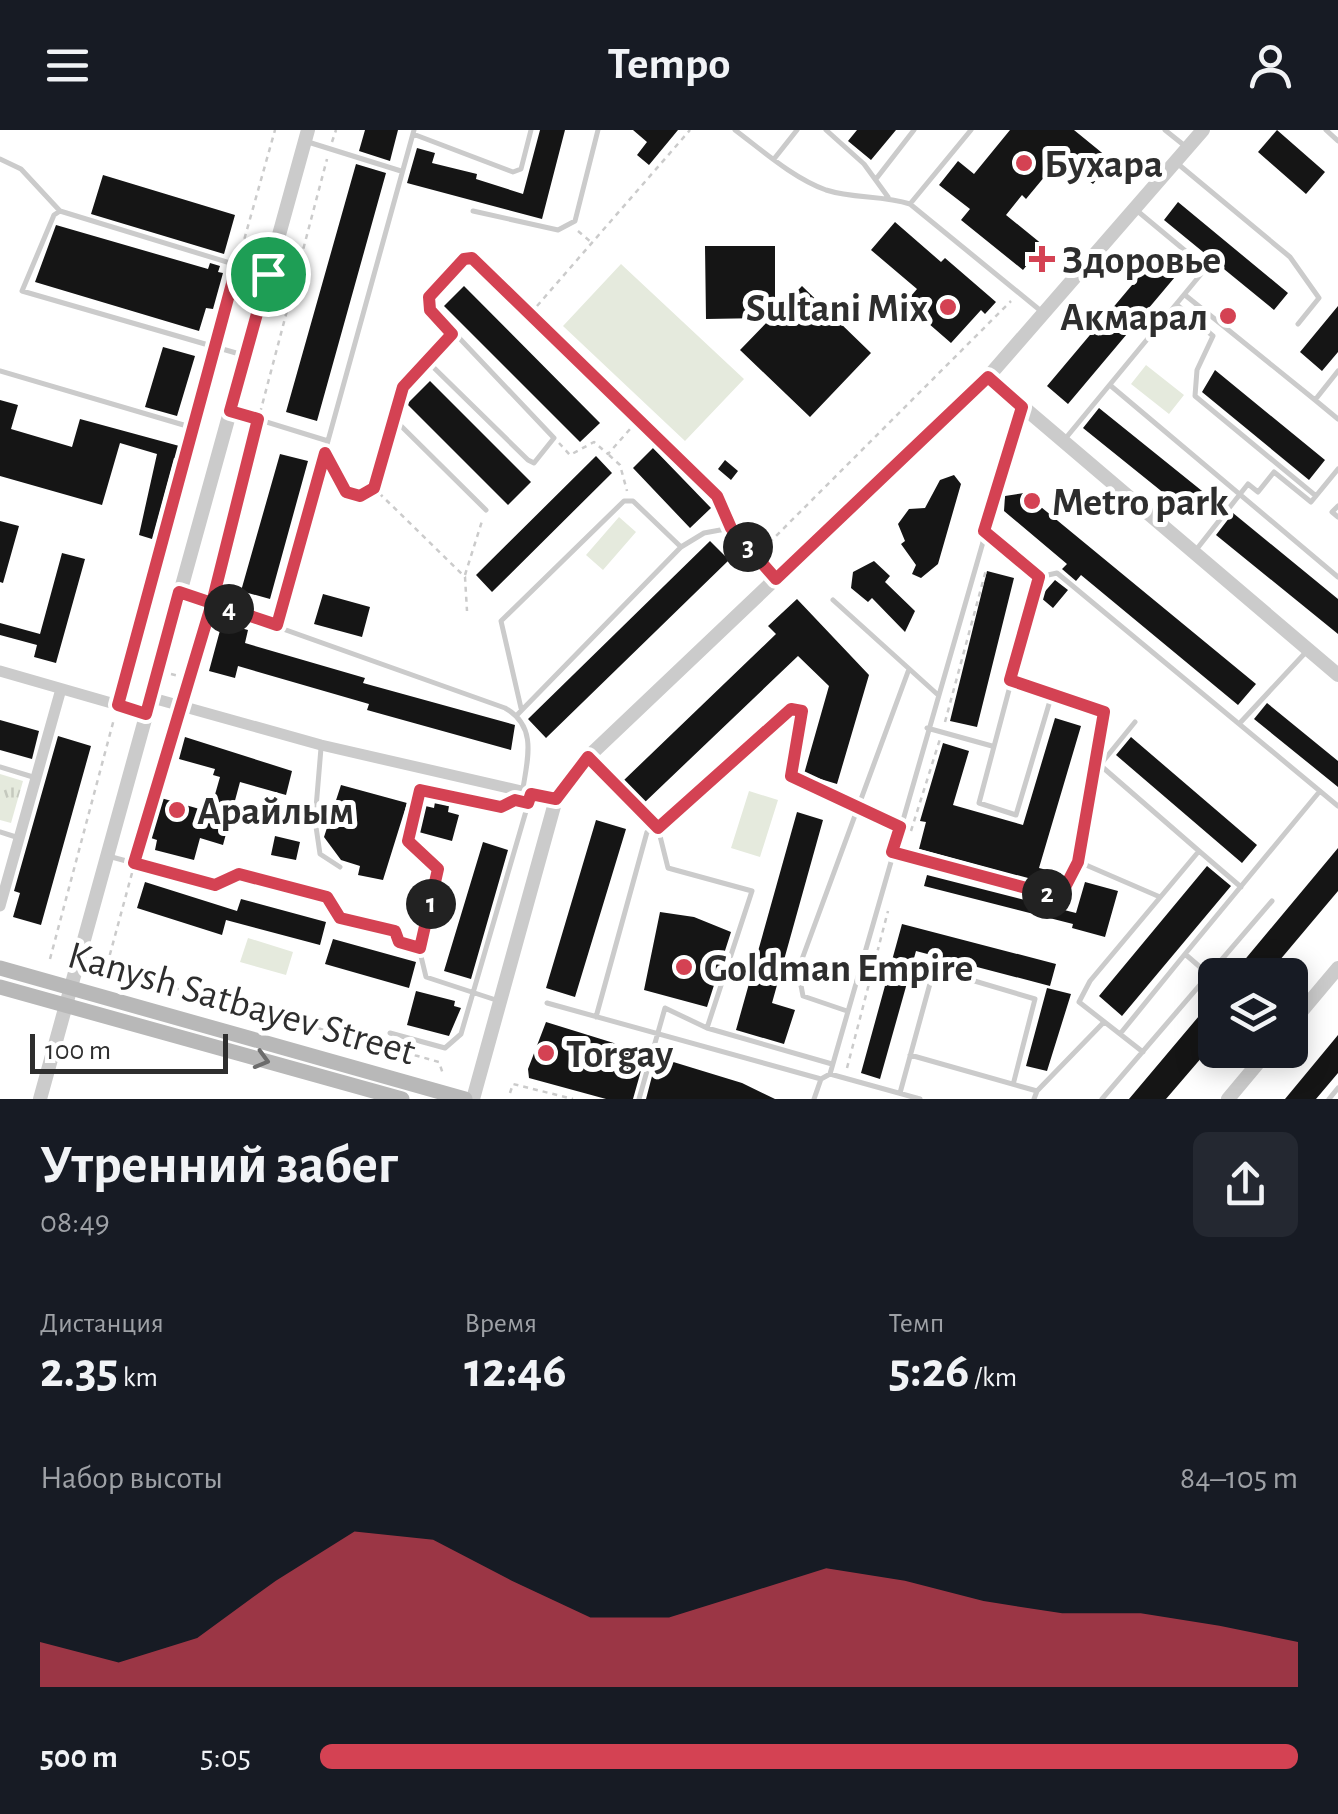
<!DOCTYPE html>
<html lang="ru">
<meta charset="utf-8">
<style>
:root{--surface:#171b24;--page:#242831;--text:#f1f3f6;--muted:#9ea1a6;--accent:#d44253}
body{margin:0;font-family:"Alegreya Sans",sans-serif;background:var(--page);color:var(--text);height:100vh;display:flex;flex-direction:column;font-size:38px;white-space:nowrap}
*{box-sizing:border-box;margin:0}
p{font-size:32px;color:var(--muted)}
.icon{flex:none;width:55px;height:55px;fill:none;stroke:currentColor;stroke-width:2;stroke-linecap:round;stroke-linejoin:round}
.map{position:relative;height:969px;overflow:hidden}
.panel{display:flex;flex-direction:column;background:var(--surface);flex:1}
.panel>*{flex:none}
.fabs{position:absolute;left:1198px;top:828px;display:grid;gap:20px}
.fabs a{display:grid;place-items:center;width:110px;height:110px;border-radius:15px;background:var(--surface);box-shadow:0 5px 25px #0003;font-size:50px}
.scale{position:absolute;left:30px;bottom:25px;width:198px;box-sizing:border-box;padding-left:10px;border:5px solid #2e2e2e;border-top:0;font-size:28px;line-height:35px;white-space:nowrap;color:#2e2e2e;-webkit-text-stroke:8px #fff;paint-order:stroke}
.pin{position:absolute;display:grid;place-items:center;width:85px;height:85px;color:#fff;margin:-42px;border:5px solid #fff;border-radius:50%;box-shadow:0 2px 10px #0007}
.km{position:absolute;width:50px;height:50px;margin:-25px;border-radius:50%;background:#222;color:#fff;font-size:28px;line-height:50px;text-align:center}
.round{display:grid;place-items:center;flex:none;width:105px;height:105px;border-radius:15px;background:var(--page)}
.summary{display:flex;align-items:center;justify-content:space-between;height:170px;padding:0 40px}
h1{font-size:55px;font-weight:600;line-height:75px}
.figures{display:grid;grid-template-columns:repeat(3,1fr);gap:15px;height:170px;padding:10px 40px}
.figures div{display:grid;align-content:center}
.figures b{font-size:50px;font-weight:600}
.figures small{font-size:28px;font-weight:400}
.figures p{font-size:28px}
.chart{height:280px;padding:20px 40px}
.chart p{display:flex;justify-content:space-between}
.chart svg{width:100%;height:180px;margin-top:10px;fill:var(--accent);opacity:.7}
ul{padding:0 40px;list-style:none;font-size:32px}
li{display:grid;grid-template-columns:160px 120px 1fr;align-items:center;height:75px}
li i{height:25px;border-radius:12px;background:var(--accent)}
header{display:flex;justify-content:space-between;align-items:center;height:130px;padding:0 40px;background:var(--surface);font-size:45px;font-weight:600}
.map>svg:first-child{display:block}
</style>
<header><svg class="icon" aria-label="menu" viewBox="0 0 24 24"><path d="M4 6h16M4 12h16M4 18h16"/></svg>Tempo<svg class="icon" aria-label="person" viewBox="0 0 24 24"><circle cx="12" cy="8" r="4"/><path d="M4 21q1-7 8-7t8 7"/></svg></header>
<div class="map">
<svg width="1338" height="969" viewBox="0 0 1338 969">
<defs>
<pattern id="grass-tufts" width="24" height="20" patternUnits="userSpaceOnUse" patternTransform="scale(2.5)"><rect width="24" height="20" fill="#e5eadd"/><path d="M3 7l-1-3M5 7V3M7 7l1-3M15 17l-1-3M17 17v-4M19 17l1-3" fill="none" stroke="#c5c9be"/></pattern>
</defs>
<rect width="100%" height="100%" fill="#fff"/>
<path fill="url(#grass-tufts)" d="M 0,644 L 23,651 L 11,693 L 0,690 Z"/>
<path fill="#e5eadd" d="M 621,134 L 744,249 L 685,311 L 563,196 Z
M 1146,235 L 1184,265 L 1169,284 L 1131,254 Z
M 619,387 L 636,402 L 603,440 L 586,425 Z
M 749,661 L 778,670 L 760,727 L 731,718 Z
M 248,808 L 293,822 L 286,845 L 240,832 Z"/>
<path fill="#151515" d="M 365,0 L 398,0 L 390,31 L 359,21 Z
M 540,0 L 565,0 L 542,89 L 407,53 L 417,18 L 435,23 L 432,33 L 477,44 L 476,49 L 523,64 Z
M 633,0 L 678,0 L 649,35 L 637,25 L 647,12 Z
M 857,0 L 896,0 L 871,30 L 848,11 Z
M 1010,0 L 1074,0 L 1112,31 L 1093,54 L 1060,28 L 1026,69 L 1022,65 L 1006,85 L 1043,115 L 1023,140 L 961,90 L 970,79 L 939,55 L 958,31 L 974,44 Z
M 1277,0 L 1325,42 L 1306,64 L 1258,22 Z
M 356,34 L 386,43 L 317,291 L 286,282 Z
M 103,45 L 235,85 L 224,124 L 91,84 Z
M 1178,72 L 1288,163 L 1274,180 L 1164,90 Z
M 895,92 L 941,132 L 945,128 L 996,172 L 985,184 L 981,180 L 951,213 L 905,173 L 917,159 L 871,120 Z
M 56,95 L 208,139 L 210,133 L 220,136 L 218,142 L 223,143 L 213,179 L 206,178 L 199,201 L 35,152 Z
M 705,116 L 775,116 L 775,184 L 802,156 L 871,223 L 810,287 L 740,220 L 771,188 L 706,189 Z
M 1159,123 L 1180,141 L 1068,274 L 1047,256 Z
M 464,156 L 600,293 L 580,312 L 444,176 Z
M 1338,176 L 1338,222 L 1322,241 L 1300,222 Z
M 163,217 L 195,226 L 177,286 L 145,277 Z
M 1215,240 L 1325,330 L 1309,350 L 1202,262 Z
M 430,251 L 531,352 L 508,375 L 407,274 Z
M 0,270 L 18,275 L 11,299 L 72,317 L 80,289 L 183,317 L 180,330 L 174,328 L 152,409 L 139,405 L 157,324 L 120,313 L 102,375 L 0,346 Z
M 1099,278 L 1212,369 L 1196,389 L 1083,298 Z
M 653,318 L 711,378 L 690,398 L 633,338 Z
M 280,324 L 308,331 L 270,469 L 241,461 Z
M 596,326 L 612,343 L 492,462 L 476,445 Z
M 725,330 L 738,341 L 731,350 L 718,339 Z
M 954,345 L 961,354 L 938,434 L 921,448 L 912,444 L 916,435 L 901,414 L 905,411 L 898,394 L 909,379 L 925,378 L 940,350 Z
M 1024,363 L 1256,554 L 1238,575 L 1081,445 L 1076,451 L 1062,439 L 1067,434 L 1004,381 L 1005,366 Z
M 1233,383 L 1338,469 L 1338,504 L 1216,405 Z
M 0,391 L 19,396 L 3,453 L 0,452 Z
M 710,411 L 729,430 L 546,608 L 528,589 Z
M 62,423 L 85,429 L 56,533 L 34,527 L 37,515 L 0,505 L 0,493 L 40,504 Z
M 874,431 L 890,446 L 885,452 L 915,481 L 905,502 L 872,468 L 868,472 L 851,458 L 853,442 Z
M 987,441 L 1014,448 L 977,597 L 950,591 Z
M 1055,450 L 1068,460 L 1053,478 L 1040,467 Z
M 323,464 L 370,477 L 362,507 L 314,494 Z
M 797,469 L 869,545 L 837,654 L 804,644 L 829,556 L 798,526 L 644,673 L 623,651 L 776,504 L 768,496 Z
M 222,493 L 248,500 L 245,513 L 365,548 L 363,553 L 515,595 L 511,620 L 367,580 L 369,574 L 238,536 L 235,548 L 209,541 Z
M 1267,573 L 1338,631 L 1338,657 L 1254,589 Z
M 1055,588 L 1081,596 L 1039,738 L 1063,744 L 1057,757 L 919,719 L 926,692 L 920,691 L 943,613 L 969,621 L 953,675 L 1023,695 Z
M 0,590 L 39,601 L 32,629 L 0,620 Z
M 58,606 L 91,616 L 41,795 L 13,787 L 20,763 L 14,761 Z
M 185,607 L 292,641 L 286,665 L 240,652 L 223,715 L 200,708 L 194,730 L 155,720 L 157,710 L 151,708 L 161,668 L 210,682 L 220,647 L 213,645 L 215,639 L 179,629 Z
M 1131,607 L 1257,715 L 1242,733 L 1116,625 Z
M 341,655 L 407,673 L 383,750 L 358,745 L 360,736 L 341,730 L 324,707 Z
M 435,672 L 449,676 L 448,682 L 459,685 L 452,711 L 415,701 L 421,675 L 434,678 Z
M 797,682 L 823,690 L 772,873 L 795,880 L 784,914 L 736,900 Z
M 596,690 L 626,699 L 575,867 L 546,858 Z
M 275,706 L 300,712 L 296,730 L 271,725 Z
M 483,712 L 508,720 L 471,849 L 444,841 Z
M 1338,718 L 1338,761 L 1274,837 L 1284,845 L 1232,845 Z
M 1207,736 L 1231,756 L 1122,886 L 1099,866 Z
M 927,745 L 1076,783 L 1085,752 L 1118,761 L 1105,807 L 1072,798 L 1073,794 L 924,756 Z
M 145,752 L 237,781 L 241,769 L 326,792 L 320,815 L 226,790 L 222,805 L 137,778 Z
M 660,782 L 694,787 L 731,802 L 707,877 L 644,860 Z
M 902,794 L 1056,834 L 1050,856 L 916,821 L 880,949 L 861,943 Z
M 333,809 L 416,832 L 409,858 L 325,834 Z
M 1047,858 L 1071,864 L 1047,941 L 1026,936 Z
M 416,861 L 455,871 L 454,876 L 461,878 L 449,906 L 407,895 Z
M 1215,867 L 1215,912 L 1166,969 L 1129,969 Z
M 546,892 L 646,923 L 633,969 L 606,969 L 529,948 L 528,939 Z
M 1338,905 L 1338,943 L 1316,969 L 1285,969 Z
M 657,927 L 742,953 L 775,969 L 646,969 Z"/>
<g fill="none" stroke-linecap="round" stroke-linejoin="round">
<path stroke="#cbcbcb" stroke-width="2.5" stroke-dasharray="5 5" stroke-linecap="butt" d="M 332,12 L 336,0
M 578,101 L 591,112
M 239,128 L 275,0
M 537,176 L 690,0
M 218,210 L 235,145
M 260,283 L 327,29
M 559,313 L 570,325 L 594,312 L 608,324 L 631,298
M 609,325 L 620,335 L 627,361
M 379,363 L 465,447 L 467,481
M 762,420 L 1011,171
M 465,445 L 482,391
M 213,467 L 256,300
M 171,544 L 187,548
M 122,562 L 194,305
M 184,562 L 208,484
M 945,592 L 986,440
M 911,701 L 940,609
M 136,726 L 176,589
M 132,743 L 106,839 L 439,932 L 443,944
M 50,829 L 114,589
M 847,938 L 888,781
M 510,963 L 513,954 L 573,969"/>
<path stroke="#cbcbcb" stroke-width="5" d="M 735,0 C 763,21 793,48 826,60 C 854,69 882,65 910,74 L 1041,181
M 826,0 L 864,34 L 888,67
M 1165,0 L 1185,16
M 1326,0 L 1338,11
M 413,4 L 513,42 L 521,39 L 531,0
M 308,12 L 401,41
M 0,29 L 21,39 L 60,81
M 774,29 L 797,0
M 1178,34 L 1290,127 L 1319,168 L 1298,194
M 876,49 L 914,0
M 910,74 L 971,0
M 473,81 L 558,100 L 575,91 L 598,0
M 1185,165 L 1315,270
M 1177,175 L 1213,206 L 1197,240 L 1195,266 L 1316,366
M 243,225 L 22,161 L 54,85 L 60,81 L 266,144
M 427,231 L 528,330 L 534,333 L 554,308 L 427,174 L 464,129 L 472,128 L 717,367 L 731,398 L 773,447
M 0,241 L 187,296 L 209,215
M 1338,241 L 1315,270 L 1338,289
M 1111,256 L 1338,447
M 231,281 L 328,311
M 392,287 L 486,380
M 1065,309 L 1206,138 L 1135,79
M 326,325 L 346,363 L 369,363 L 403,257 L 452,204
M 1338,376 L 1332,382 L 1338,387
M 983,401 L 1039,447
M 1196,420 L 1248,354 L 1258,362 L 1274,342 L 1311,372 L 1338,339
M 182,463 L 505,578 C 537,596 528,627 523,658
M 833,470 L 937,564
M 277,495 L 414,0
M 1010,549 L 1104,582 L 1079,732
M 1052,564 L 1016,685 L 979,673 L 1039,447 L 1057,443 L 1338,676
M 521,578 L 501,491 L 624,371 L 633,371 L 681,417
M 517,585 L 681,417 L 704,403 L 731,398
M 1135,592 L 1100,635 L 1199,721 L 1090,851 L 1079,872 L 1143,922
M 1239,594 L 1306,522
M 927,598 L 992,616
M 321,618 L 315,690 L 320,724 L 340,737
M 590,629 L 658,698 L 791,579 L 803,581 L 791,646 L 899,697
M 0,637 L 33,647
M 0,702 L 16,707
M 1199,721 L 1241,757
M 892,722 L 1059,767 L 1079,732 L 1160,767
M 108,726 L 215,755 L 239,744 L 327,767 L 340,788 L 395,801 L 399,812 L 419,818 L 439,739 C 416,705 391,715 421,660 L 501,677 L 515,670 L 528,673
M 419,818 L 426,847 L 499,871
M 1215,850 L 1185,824 L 1320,661
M 547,873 L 821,949
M 847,881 L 803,866 L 798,840 L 909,539
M 596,887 L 647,702 L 658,698 L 668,738 L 752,761 L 707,898
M 390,903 L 445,918 L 461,904 L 531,664
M 1120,904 L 1185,824
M 910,925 L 1037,961 L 1034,969
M 830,944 L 920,969
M 1037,961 L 1104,892
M 900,963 L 934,839 L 1035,869 L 1014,951
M 639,969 L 665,878 L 707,898 L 832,934
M 814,969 L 821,949 L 830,944 L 1021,280
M 1102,969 L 1272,771
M 1329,969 L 1338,958"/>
<path stroke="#cbcbcb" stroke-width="11" d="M 0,541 L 146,583
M 149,567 L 321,615 L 556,669
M 0,776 L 61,559"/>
<path stroke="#cbcbcb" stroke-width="14" d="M 988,247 L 1338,545
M 1290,895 L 1338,838
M 40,969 L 308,0
M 473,969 L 556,669 L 588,627 L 988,247 L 1203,0
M 1228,969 L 1269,920"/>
<path stroke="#b8b8b8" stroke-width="15" d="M 0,838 L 465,969
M 0,857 L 402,969"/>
</g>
<defs><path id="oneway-chevron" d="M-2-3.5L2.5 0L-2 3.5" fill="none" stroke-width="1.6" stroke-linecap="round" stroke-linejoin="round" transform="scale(2.5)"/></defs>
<use stroke="#6c6c6c" href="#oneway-chevron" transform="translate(262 930) rotate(16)"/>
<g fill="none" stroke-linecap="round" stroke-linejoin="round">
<g stroke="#fff" stroke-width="20">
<path id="route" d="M 268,144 L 230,281 L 258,289 L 212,473 L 134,733 L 215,755 L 239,744 L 327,767 L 340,788 L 395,801 L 399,812 L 420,818 L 438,739 L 408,711 L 420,660 L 501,677 L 515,670 L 528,673 L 531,664 L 556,669 L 588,627 L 658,698 L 791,579 L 802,581 L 791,646 L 900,697 L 892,722 L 1060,767 L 1078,732 L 1104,582 L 1010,550 L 1039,447 L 984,401 L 1022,277 L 988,247 L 776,449 L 731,398 L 717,366 L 472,128 L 464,129 L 429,167 L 430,180 L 452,204 L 403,257 L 374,358 L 360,366 L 346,362 L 325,323 L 277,495 L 179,462 L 146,584 L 118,575 L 237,135 L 268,144"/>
</g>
<use href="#route" stroke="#d44253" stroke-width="12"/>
</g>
<g fill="#d44253" stroke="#fff" stroke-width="4">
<circle cx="1024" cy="33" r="10"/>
<path d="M1037 114h10v10h10v10h-10v10h-10v-10h-10v-10h10z"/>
<circle cx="948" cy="177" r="10"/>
<circle cx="1228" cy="186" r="10"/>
<circle cx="1032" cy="371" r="10"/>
<circle cx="177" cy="680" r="10"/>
<circle cx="684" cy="837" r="10"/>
<circle cx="546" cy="923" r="10"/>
</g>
<g text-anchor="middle" stroke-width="10" stroke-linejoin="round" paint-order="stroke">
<g font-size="40" font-weight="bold" fill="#2e2e2e" stroke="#fff" text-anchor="start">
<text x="1044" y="47">Бухара</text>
<text x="1062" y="143">Здоровье</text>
<text x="928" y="191" text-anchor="end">Sultani Mix</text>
<text x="1208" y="200" text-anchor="end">Акмарал</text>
<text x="1052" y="385">Metro park</text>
<text x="197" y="694">Арайлым</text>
<text x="704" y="851">Goldman Empire</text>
<text x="566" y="937">Torgay</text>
</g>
<g font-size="40" fill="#2e2e2e" stroke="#fff">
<text transform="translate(242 872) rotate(16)" y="14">Kanysh Satbayev Street</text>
</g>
</g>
</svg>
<div class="fabs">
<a><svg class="icon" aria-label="layers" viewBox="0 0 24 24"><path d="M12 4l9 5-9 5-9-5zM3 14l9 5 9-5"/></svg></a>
</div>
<div class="scale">100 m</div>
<div class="pin" style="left:268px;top:144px;background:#1e9e55"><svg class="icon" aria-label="arrive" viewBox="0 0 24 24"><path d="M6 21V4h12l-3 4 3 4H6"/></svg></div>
<b class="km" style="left:431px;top:774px">1</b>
<b class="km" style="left:1047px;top:764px">2</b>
<b class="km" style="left:748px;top:417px">3</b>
<b class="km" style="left:229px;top:479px">4</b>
</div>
<section class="panel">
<div class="summary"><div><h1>Утренний забег</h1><p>08:49</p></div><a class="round"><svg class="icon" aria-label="share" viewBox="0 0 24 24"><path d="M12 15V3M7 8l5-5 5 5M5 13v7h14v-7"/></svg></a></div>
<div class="figures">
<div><p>Дистанция</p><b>2.35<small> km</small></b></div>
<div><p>Время</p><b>12:46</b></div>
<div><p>Темп</p><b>5:26<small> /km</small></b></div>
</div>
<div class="chart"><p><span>Набор высоты</span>84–105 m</p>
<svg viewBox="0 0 160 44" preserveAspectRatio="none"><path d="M0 44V33L10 38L20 32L30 18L40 6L50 8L60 18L70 27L80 27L90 21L100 15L110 18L120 23L130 26L140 26L150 29L160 33V44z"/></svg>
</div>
<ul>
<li><b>500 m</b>5:05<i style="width:100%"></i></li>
</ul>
</section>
